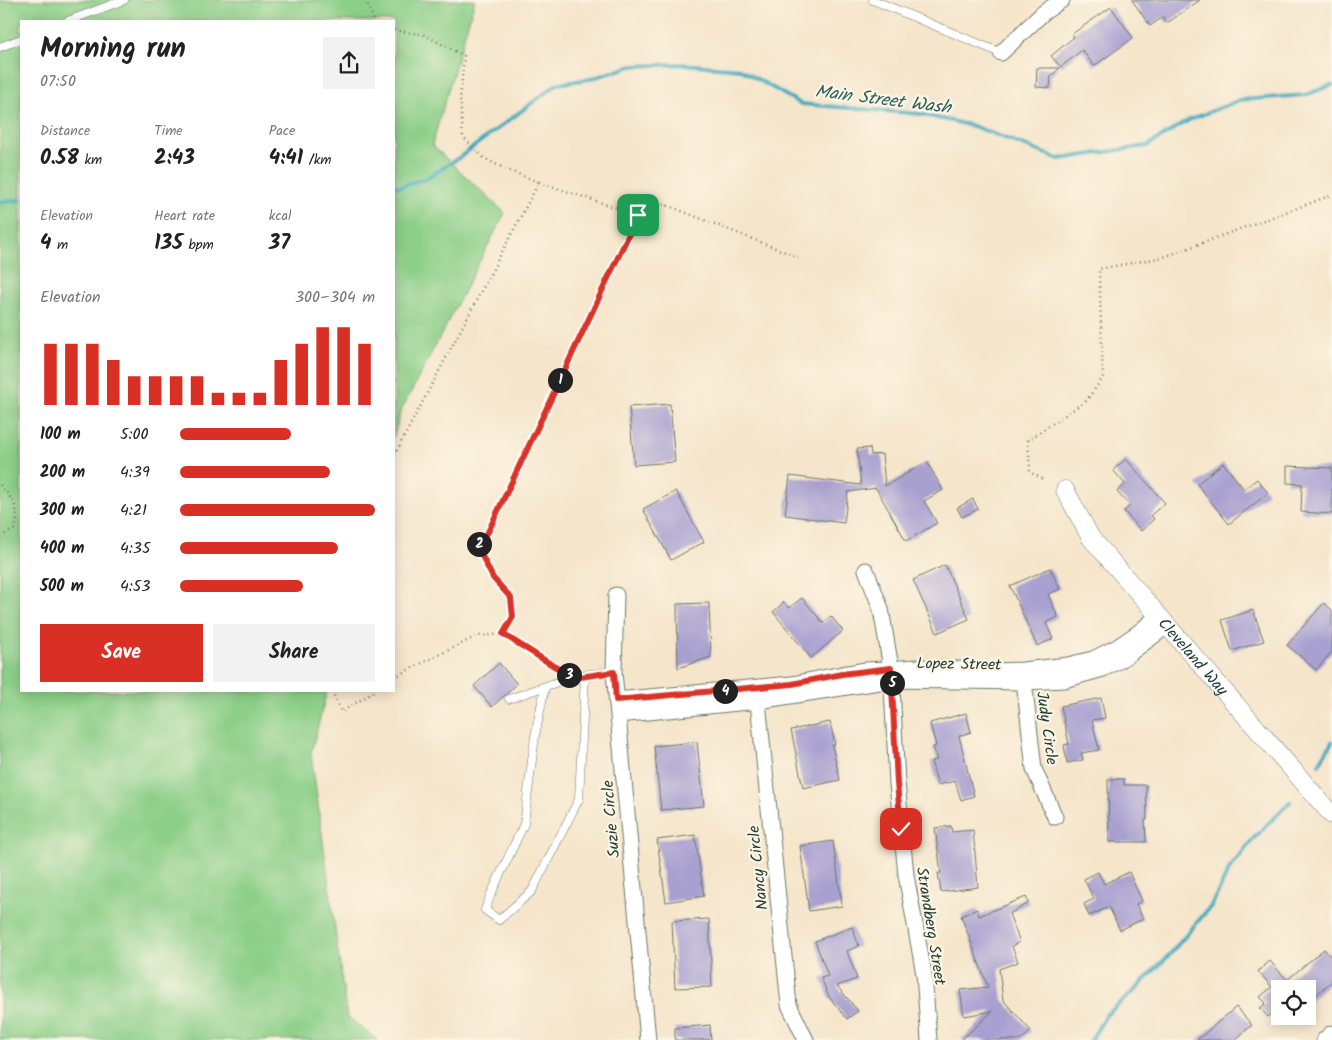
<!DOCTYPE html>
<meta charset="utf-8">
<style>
:root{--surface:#fff;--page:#f2f2f2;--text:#222;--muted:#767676;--accent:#d93025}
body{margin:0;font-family:Kalam,sans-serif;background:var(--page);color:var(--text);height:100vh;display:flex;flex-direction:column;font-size:19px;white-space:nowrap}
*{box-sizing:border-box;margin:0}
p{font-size:16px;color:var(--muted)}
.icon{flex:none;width:28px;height:28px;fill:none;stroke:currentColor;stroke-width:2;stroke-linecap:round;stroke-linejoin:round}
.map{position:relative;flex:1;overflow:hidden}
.sheet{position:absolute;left:20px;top:20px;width:375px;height:672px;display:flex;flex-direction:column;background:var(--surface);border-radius:0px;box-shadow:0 2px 12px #0003}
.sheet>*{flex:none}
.controls{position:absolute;left:1271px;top:980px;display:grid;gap:10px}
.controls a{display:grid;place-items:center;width:45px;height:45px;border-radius:0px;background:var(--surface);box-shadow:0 2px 12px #0003;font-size:25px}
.pin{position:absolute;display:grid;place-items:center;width:42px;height:42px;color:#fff;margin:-21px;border-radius:10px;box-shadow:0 2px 8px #0006}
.km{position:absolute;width:25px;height:25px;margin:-12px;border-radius:50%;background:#222;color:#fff;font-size:14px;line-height:25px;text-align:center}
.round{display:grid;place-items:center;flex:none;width:52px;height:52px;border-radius:0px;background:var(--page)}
.headline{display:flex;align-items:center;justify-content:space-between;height:85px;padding:0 20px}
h1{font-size:28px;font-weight:700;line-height:38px}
.stats{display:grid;grid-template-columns:repeat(3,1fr);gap:8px;height:85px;padding:5px 20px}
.stats div{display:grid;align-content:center}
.stats b{font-size:21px;font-weight:700}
.stats small{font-size:14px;font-weight:400}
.stats p{font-size:14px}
.chart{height:140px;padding:10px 20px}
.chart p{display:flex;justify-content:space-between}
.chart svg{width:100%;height:90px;margin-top:5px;stroke:var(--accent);stroke-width:6}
.action{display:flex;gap:10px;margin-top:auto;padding:10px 20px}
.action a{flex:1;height:58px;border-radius:0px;background:var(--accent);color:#fff;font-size:20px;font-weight:700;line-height:58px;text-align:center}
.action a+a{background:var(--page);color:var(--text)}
ul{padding:0 20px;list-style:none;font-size:16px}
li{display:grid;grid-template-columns:80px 60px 1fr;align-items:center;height:38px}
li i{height:12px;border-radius:6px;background:var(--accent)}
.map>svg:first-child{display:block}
</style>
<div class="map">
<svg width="1332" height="1040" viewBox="0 0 1332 1040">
<rect width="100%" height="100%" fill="#fcf5e5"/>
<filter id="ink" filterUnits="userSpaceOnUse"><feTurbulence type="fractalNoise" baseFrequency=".02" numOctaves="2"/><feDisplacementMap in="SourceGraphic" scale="10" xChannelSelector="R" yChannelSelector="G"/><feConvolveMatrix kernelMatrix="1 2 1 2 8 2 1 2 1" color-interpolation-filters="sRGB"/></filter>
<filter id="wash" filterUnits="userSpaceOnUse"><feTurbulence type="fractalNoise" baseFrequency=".0096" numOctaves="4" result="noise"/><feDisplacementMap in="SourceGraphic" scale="20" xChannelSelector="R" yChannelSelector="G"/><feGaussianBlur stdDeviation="1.12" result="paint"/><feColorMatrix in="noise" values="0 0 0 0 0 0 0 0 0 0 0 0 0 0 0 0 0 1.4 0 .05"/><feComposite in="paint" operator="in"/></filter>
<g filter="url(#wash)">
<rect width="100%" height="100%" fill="#f5e5ca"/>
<path fill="#8ccf88" stroke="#56865e" d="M 0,0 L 475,0 L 432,145 L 505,213 L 400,413 L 394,437 L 394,21 L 21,21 L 21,691 L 327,691 L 311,753 L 347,1017 L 378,1040 L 0,1040 Z"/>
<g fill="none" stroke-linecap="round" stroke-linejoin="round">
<path stroke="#3faabf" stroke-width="4" d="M 394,186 L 399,187 L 427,178 L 460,157 L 557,84 L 590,79 L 632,66 L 683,64 L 740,69 L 801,104 L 920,114 L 973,126 L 1059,159 L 1147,146 L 1189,120 L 1240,100 L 1305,95 L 1332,85
M 0,202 L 21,200
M 1319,764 L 1332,742
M 1091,1040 L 1106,1015 L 1130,995 L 1170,954 L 1211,906 L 1230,868 L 1254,838 L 1290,802"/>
</g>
<g id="blocks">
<path fill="#a8a0d0" d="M 1132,0 L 1200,0 L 1167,23 L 1163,17 L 1150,26 Z
M 1111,7 L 1133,38 L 1094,66 L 1082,50 L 1061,67 L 1051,56 L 1074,37 L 1072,34 Z
M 1037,68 L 1060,68 L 1051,76 L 1050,88 L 1036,87 Z
M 670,404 L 675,462 L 634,465 L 629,407 Z
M 870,448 L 871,455 L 882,454 L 885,486 L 927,462 L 943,490 L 924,501 L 937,523 L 906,541 L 876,488 L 848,492 L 844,523 L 785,515 L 790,476 L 861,485 L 857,449 Z
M 1126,459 L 1165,503 L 1151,515 L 1154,519 L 1141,531 L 1124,511 L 1130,506 L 1117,492 L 1125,484 L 1113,470 Z
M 1223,463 L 1244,489 L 1257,479 L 1268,493 L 1229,524 L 1197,484 Z
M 1287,466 L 1332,468 L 1332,514 L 1301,512 L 1302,484 L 1287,483 Z
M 676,491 L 704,542 L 671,560 L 643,509 Z
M 973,499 L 978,509 L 962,517 L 957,508 Z
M 945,565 L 969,619 L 937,633 L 913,580 Z
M 1050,568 L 1060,589 L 1048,594 L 1058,617 L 1046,623 L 1053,639 L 1037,646 L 1010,586 Z
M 802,598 L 823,623 L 831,616 L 843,631 L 811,658 L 773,612 L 784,602 L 789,608 Z
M 709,603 L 711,657 L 678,668 L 677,604 Z
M 1324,603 L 1332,610 L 1332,652 L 1316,670 L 1287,645 Z
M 1253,610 L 1264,641 L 1232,651 L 1222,620 Z
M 499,663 L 517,684 L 492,707 L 474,686 Z
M 1101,698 L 1105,718 L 1092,720 L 1099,750 L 1081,753 L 1083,760 L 1067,763 L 1064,745 L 1069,744 L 1061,706 Z
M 966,713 L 971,732 L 959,736 L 974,796 L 961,800 L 955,781 L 938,785 L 931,761 L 937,760 L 933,747 L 936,746 L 930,723 Z
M 830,722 L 835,745 L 832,745 L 840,780 L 803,788 L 791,730 Z
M 697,742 L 704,806 L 661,810 L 654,746 Z
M 1108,779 L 1124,779 L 1124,785 L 1146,785 L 1147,820 L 1145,820 L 1146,842 L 1109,842 Z
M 951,826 L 952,832 L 973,830 L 978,887 L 941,892 L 938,873 L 941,873 L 935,828 Z
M 695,835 L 704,896 L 666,902 L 657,840 Z
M 833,841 L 842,906 L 809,911 L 800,846 Z
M 1098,872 L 1104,884 L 1129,872 L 1142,901 L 1136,904 L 1143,919 L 1120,930 L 1109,907 L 1089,916 L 1084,904 L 1094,899 L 1084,879 Z
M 1026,897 L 1029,903 L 1009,914 L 1020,942 L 1012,946 L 1018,962 L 999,969 L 1003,1000 L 1031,1031 L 1021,1040 L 961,1040 L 993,1011 L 964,1016 L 960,990 L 988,987 L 961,916 L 977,909 L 979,916 Z
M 709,919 L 712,987 L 675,988 L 672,921 Z
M 852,927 L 859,946 L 847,951 L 857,979 L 837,986 L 858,1011 L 847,1019 L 829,997 L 821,978 L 828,976 L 815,941 Z
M 1324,949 L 1332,958 L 1332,981 L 1308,1002 L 1308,989 L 1280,989 L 1280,1020 L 1273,1012 L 1268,1017 L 1260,1008 L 1266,1003 L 1260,997 L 1272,987 L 1258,971 L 1270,961 L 1287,980 Z
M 1236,1007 L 1252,1025 L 1235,1040 L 1197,1040 Z
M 710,1025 L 711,1040 L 675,1040 L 675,1028 Z"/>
</g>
</g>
<g filter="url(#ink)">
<use href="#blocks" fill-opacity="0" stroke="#6a7868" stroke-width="1"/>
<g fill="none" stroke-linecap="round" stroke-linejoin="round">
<g stroke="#6a7868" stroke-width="9">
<path id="service" d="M 873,0 L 1001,53
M 68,21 L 124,0
M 0,47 L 21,39
M 545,687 L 535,736 L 524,824 L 491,894 L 485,910 L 499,920 L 532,891 L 579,799 L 585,675
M 509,699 L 566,679 L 589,674 L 614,672"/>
</g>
<g stroke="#6a7868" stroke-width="17">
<path id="minor" d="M 1001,53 L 1043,13 L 1062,0
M 866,570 L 881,609 L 891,668 L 897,783 L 906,875 L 924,974 L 929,1040
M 616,595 L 614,672 L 648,1040
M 1023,672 L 1034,769 L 1055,817
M 757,692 L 789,1005 L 806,1040
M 616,700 L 792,684 L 842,674 L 866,670 L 919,667 L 994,671 L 1023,670 L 1068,665 L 1093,659 L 1117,647 L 1139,632 L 1158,616
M 618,715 L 758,701 L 892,680 L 1025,682 L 1064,680 L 1103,669 L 1121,660 L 1167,626
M 1324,1040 L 1332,1033"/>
</g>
<g stroke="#6a7868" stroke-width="19">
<g id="tertiary">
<path id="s1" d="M 1065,490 L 1091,538 L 1332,815"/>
</g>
</g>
<path stroke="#6a7868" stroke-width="2.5" stroke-dasharray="1 4" stroke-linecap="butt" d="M 366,0 L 374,21
M 394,30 L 425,35 L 464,56 L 460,99 L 463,137 L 484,158 L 507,170 L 539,182 L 394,456
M 539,182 L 638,215
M 1042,479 L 1030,472 L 1028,440 L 1086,401 L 1103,378 L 1099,269 L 1164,257 L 1332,195
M 0,485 C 14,502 20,506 15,529 L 0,537
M 560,671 L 503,634 L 513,617 L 511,598 L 493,578 L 477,546 L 488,532 L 638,215 L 664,204 L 798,257
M 394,677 L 477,636 L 503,634
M 332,691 L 341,712 L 375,691"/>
<use href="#service" stroke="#fff" stroke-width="8"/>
<use href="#minor" stroke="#fff" stroke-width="15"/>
<use href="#tertiary" stroke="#fff" stroke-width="18"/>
</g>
</g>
<g fill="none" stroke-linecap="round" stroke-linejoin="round" filter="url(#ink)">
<g stroke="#fff" stroke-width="10">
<path id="route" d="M 638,215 L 488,532 L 477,546 L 493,578 L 511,598 L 513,617 L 503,634 L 573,678 L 614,672 L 616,700 L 792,684 L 842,674 L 891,668 L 897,783 L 901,829"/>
</g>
<use href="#route" stroke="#d93025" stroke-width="6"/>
</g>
<g text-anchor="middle" stroke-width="4.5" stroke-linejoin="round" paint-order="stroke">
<g font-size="16" fill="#1f3d34" stroke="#fcf5e5">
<text dy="6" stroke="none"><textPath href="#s1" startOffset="211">Cleveland Way</textPath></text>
<text transform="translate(959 663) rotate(1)" y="6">Lopez Street</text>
<text transform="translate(1048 728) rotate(82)" y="6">Judy Circle</text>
<text transform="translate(610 819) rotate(-95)" y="6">Suzie Circle</text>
<text transform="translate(757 868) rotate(-96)" y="6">Nancy Circle</text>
<text transform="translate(932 926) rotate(81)" y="6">Strandberg Street</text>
</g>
<g font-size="18" font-style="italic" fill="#295e5e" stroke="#fcf5e5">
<text transform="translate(883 99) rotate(7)" y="6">Main Street Wash</text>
</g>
</g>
</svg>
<div class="controls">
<a><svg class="icon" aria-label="locate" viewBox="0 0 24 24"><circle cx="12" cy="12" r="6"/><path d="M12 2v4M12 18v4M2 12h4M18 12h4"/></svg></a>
</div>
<div class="pin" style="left:638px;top:215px;background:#1e9e55"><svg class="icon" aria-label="arrive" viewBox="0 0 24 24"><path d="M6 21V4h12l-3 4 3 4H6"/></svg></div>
<div class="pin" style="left:901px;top:829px;background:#d93025"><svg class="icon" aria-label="check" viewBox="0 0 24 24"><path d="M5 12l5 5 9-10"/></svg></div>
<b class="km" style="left:560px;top:380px">1</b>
<b class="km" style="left:479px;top:544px">2</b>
<b class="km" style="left:569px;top:675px">3</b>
<b class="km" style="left:725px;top:691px">4</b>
<b class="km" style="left:892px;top:683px">5</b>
<section class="sheet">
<div class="headline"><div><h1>Morning run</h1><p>07:50</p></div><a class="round"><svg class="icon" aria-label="share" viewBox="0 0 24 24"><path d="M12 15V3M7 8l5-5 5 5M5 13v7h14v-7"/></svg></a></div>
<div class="stats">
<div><p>Distance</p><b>0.58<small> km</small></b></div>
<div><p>Time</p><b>2:43</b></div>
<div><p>Pace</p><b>4:41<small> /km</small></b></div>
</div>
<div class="stats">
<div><p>Elevation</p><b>4<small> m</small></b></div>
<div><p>Heart rate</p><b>135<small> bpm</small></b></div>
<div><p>kcal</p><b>37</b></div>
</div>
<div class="chart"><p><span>Elevation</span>300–304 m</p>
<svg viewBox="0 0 160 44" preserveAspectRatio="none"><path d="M5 44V14M15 44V14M25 44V14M35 44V22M45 44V30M55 44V30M65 44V30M75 44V30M85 44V38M95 44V38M105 44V38M115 44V22M125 44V14M135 44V6M145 44V6M155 44V14"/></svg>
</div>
<ul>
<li><b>100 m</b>5:00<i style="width:57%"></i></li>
<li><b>200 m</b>4:39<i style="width:77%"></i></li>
<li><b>300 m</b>4:21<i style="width:100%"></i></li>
<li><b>400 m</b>4:35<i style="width:81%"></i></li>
<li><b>500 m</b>4:53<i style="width:63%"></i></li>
</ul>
<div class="action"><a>Save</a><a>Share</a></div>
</section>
</div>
